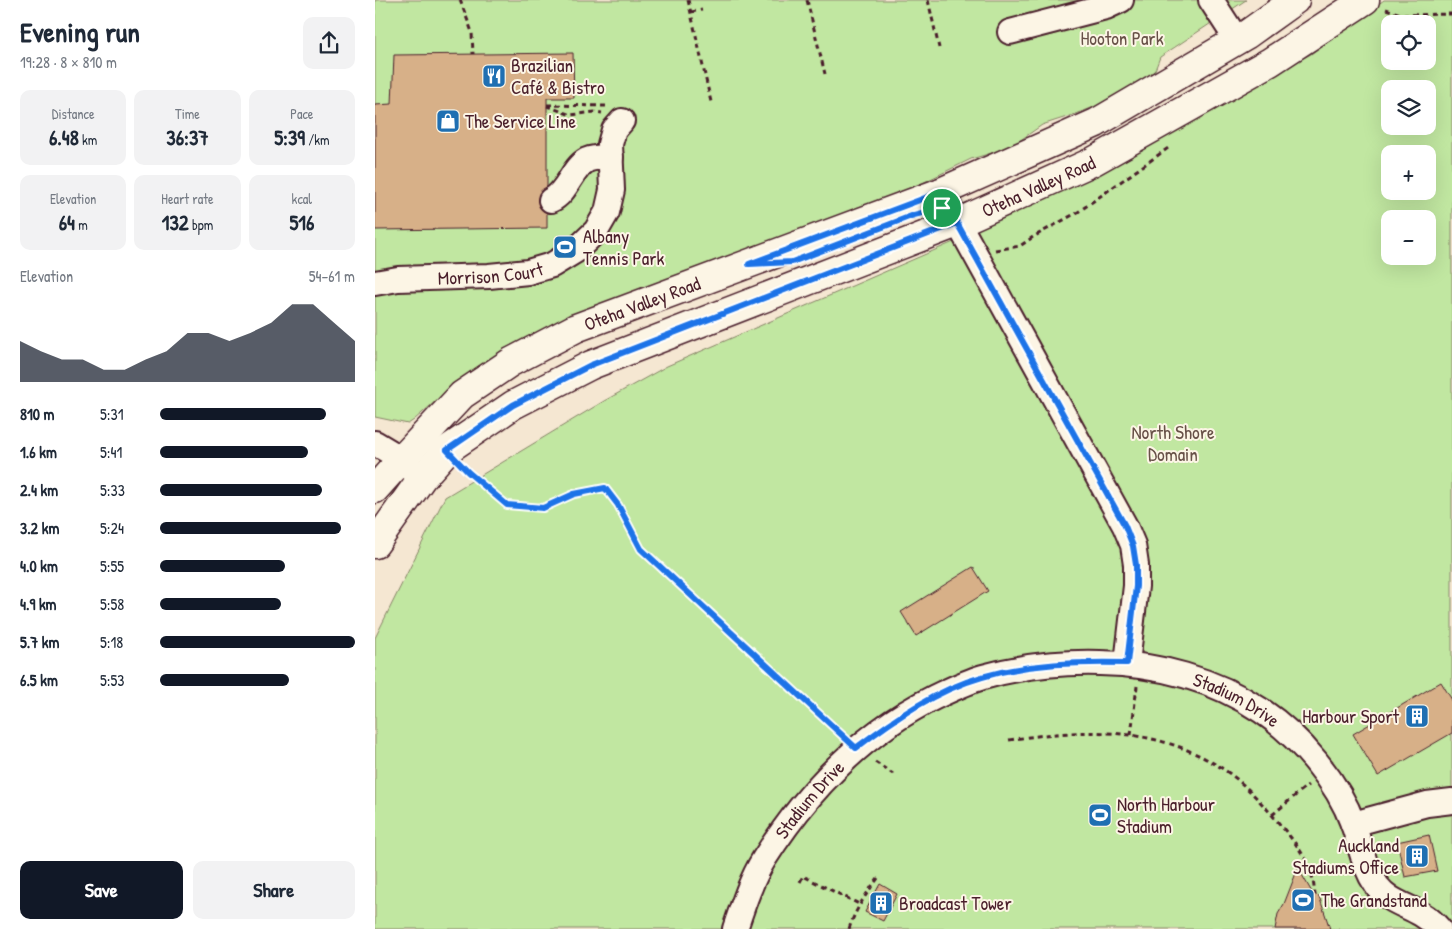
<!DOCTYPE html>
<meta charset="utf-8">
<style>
:root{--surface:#fff;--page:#f2f2f3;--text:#1f2937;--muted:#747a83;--accent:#111827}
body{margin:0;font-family:"Patrick Hand",sans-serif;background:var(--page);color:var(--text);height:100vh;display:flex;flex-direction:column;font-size:19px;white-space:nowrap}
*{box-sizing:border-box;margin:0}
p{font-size:16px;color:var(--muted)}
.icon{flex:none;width:28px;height:28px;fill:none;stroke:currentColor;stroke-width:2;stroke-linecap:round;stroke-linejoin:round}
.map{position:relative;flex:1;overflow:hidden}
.side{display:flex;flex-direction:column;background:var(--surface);width:375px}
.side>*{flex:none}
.buttons{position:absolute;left:1006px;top:15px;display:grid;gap:10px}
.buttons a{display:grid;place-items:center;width:55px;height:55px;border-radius:10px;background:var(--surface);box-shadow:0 5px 20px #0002;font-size:25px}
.pin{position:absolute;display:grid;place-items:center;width:42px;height:42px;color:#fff;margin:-21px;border:2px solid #fff;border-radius:50%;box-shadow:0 1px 5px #0007}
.round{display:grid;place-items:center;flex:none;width:52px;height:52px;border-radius:10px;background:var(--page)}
.head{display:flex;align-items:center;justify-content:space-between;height:85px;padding:0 20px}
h1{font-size:28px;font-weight:800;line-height:38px}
.metrics{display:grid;grid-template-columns:repeat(3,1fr);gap:8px;height:85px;padding:5px 20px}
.metrics div{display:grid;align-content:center;border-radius:10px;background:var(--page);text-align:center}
.metrics b{font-size:21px;font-weight:800}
.metrics small{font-size:14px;font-weight:400}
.metrics p{font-size:14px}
.chart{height:140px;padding:10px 20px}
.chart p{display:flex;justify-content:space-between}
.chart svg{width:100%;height:90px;margin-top:5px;fill:var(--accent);opacity:.7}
.primary-button{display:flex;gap:10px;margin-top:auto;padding:10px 20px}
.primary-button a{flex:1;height:58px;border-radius:10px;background:var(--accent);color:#fff;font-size:20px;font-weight:800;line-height:58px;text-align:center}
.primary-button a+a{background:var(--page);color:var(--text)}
ul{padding:0 20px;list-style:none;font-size:16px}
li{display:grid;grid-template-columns:80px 60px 1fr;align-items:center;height:38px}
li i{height:12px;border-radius:6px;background:var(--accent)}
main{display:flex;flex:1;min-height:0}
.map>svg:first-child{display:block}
</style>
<main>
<section class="side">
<div class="head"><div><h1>Evening run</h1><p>19:28 · 8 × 810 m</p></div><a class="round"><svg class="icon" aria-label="share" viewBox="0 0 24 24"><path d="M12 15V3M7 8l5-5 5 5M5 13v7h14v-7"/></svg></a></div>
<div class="metrics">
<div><p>Distance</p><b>6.48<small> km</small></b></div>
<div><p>Time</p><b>36:37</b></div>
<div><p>Pace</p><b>5:39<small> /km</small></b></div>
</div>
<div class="metrics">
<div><p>Elevation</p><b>64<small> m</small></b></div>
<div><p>Heart rate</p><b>132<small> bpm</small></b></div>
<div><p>kcal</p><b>516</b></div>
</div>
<div class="chart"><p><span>Elevation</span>54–61 m</p>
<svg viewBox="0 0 160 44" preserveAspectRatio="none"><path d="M0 44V24L10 29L20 33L30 33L40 38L50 38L60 33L70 29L80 20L90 20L100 24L110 20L120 15L130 6L140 6L150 15L160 24V44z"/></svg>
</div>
<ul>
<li><b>810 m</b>5:31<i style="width:85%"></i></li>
<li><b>1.6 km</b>5:41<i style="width:76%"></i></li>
<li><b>2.4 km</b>5:33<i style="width:83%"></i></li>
<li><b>3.2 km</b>5:24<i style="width:93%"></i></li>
<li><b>4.0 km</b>5:55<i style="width:64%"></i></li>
<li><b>4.9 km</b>5:58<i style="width:62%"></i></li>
<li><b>5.7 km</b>5:18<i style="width:100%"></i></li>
<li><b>6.5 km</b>5:53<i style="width:66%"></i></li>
</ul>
<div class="primary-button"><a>Save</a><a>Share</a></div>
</section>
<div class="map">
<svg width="1077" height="929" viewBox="0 0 1077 929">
<rect width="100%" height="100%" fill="#f5e7d2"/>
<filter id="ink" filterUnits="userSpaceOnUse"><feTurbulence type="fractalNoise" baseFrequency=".02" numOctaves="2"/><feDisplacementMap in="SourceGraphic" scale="10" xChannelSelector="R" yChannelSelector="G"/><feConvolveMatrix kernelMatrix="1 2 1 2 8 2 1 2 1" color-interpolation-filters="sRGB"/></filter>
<g filter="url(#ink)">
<path fill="#c1e7a1" stroke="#868366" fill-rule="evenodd" d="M 0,0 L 871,0 L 785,57 L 780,70 L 765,84 L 739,99 L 701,114 L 667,125 L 634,148 L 596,159 L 527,193 L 166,334 L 86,379 L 39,420 L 33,424 L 0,417 Z
M 1009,0 L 1077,0 L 1077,929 L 0,929 L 0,638 L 70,497 L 229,401 L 292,366 L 581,241 L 936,54 ZM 1015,24 L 1052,24 L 1052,61 L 1015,61 ZM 1015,89 L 1052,89 L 1052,126 L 1015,126 ZM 1015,154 L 1052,154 L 1052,191 L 1015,191 ZM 1015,219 L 1052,219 L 1052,256 L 1015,256 Z"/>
<path fill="#d7b088" stroke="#4a1f2b" d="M 198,53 L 199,98 L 172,98 L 172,228 L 0,230 L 0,105 L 17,104 L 19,55 Z
M 598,567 L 613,591 L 541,636 L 526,612 Z
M 1066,682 L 1077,700 L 1077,733 L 1003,776 L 978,734 Z
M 1054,835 L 1062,871 L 1030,877 L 1022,842 Z
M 923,868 L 938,894 L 944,896 L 955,929 L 900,929 L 903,914 L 909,904 Z
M 505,884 L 522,894 L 508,921 L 490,912 Z"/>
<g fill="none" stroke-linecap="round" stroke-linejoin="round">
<g stroke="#4a1f2b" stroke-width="28">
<g id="minor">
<path d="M 836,0 L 862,40"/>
<path d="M 635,32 L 731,7 L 746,0"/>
<path d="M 566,192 L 750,526 L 758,545 L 761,565 L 761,586 L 752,663"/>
<path d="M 176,200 C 193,192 196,169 212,160 C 219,157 228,157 236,157"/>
<path id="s1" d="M 0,283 L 23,279 L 114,276 L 153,272 L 177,265 L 200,251 L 221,231 L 232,212 L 237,190 L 235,144 L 239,130 L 247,121"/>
<path d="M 0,443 L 15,452 L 39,471"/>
<path d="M 978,824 L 1052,804 L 1077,801"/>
<path id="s2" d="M 360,929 C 368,905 376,880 389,859 C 432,791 487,733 560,697 C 575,690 591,682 608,677 C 646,666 686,662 725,663 C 782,664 839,679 887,711 C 924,736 963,782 978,824 C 986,846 988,866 1002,886 C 1013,901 1031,905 1046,914 C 1053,918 1059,923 1064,929"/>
</g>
</g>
<g stroke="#4a1f2b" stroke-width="31">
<g id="major">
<path id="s3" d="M 0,489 L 25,461 L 87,395 L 136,362 L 201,328 L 566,192 L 721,123 L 871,35 L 920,0"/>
<path id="s4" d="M 0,544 L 47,478 L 72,450 L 138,405 L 216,365 L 582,223 L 717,162 L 895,62 L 990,0"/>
</g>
</g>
<path stroke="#4a1f2b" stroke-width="3" stroke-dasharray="5 4" stroke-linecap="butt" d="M 85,0 L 97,32 L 98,54
M 313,0 L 336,102
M 432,0 L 450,74
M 553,0 L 564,48
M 1011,9 L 1028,15 L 1077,14
M 316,12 L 327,10
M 172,105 L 231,106
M 172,106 L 196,115 L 220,112 L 227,113
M 620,250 L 645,246 L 658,237 L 703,212 L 796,146
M 88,466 L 132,505 L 168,507 L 199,494 L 229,488 L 243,505 L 266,549 L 466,735
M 756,735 L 762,686
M 634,740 C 708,728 780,726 845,767 C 866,780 882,798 898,816 C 911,832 927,849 935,869 C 938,877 939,887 940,895
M 500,762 L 518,774
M 897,815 L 933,785
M 425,882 L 428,876 L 484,904
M 474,929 C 480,910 491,894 503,878"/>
<use href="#minor" stroke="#fcf5e5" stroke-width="24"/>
<use href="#major" stroke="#fcf5e5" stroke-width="28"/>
</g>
</g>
<g fill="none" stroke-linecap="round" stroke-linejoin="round" filter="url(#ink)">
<g stroke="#fff" stroke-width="10">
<path id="route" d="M 567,208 L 539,215 L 417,262 L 374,264 L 566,192 L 582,223 L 216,365 L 138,405 L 72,450 L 93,472 L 132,505 L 168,508 L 199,494 L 230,488 L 243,505 L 266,549 L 481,748 C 519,719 561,690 607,677 C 655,663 703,662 752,663 L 761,586 L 761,565 L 758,546 L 750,526 L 582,223 L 575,210 L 567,208"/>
</g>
<use href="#route" stroke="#1a73e8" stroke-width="6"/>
</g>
<defs>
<g id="restaurant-square" transform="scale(1.25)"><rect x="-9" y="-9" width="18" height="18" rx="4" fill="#1f6fb2" stroke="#fcf5e5"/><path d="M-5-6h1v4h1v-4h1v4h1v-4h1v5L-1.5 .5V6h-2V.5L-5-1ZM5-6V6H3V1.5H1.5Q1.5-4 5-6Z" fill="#fff"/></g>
<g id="shop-square" transform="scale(1.25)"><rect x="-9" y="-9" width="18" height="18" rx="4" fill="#1f6fb2" stroke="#fcf5e5"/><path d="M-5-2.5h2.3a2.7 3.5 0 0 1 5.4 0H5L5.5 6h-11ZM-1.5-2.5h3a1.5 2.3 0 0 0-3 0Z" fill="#fff"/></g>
<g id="stadium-square" transform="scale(1.25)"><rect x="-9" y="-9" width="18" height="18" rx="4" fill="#1f6fb2" stroke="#fcf5e5"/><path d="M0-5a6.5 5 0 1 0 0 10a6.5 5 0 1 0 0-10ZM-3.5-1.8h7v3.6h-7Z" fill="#fff"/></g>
<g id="building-square" transform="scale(1.25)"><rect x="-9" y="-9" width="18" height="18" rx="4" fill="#1f6fb2" stroke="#fcf5e5"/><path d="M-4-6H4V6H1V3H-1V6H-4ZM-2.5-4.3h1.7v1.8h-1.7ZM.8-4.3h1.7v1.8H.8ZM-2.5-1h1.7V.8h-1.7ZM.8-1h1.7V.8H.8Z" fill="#fff"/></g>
</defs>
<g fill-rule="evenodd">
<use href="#restaurant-square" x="119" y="76"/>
<use href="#shop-square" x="73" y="121"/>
<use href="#stadium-square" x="190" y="247"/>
<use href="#building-square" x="1042" y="716"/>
<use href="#stadium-square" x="725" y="815"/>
<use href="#building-square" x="1042" y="856"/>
<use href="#stadium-square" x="928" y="900"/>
<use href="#building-square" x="506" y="903"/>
</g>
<g text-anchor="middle" stroke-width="4" stroke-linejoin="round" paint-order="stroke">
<g font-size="19" fill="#685148" stroke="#fcf5e5">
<text x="747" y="45">Hooton Park</text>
<text x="798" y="439">North Shore<tspan x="798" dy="22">Domain</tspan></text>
</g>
<g font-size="19" fill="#4a1f2b" stroke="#fcf5e5" text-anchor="start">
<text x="136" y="72">Brazilian<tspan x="136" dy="22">Café &amp; Bistro</tspan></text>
<text x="90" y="128">The Service Line</text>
<text x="208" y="243">Albany<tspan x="208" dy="22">Tennis Park</tspan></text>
<text x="1024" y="723" text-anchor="end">Harbour Sport</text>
<text x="742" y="811">North Harbour<tspan x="742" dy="22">Stadium</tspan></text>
<text x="1024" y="852" text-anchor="end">Auckland<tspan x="1024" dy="22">Stadiums Office</tspan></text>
<text x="946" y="907">The Grandstand</text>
<text x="524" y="910">Broadcast Tower</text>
</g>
<g font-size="19" fill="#4a1f2b" stroke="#fcf5e5">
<text dy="7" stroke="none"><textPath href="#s4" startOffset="768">Oteha Valley Road</textPath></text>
<text dy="7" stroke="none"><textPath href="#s1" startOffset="116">Morrison Court</textPath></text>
<text dy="7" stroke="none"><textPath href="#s3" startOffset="331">Oteha Valley Road</textPath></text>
<text dy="7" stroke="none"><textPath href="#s2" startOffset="628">Stadium Drive</textPath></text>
<text dy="7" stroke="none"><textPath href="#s2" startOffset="151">Stadium Drive</textPath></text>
</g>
</g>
</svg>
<div class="buttons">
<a><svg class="icon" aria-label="locate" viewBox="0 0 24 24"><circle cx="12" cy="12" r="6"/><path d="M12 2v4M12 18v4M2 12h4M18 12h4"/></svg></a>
<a><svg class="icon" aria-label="layers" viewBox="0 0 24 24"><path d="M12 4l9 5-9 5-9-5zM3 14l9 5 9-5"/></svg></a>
<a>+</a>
<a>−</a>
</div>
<div class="pin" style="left:567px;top:208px;background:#1e9e55"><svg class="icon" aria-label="arrive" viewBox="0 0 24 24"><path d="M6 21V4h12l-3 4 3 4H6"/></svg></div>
</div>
</main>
